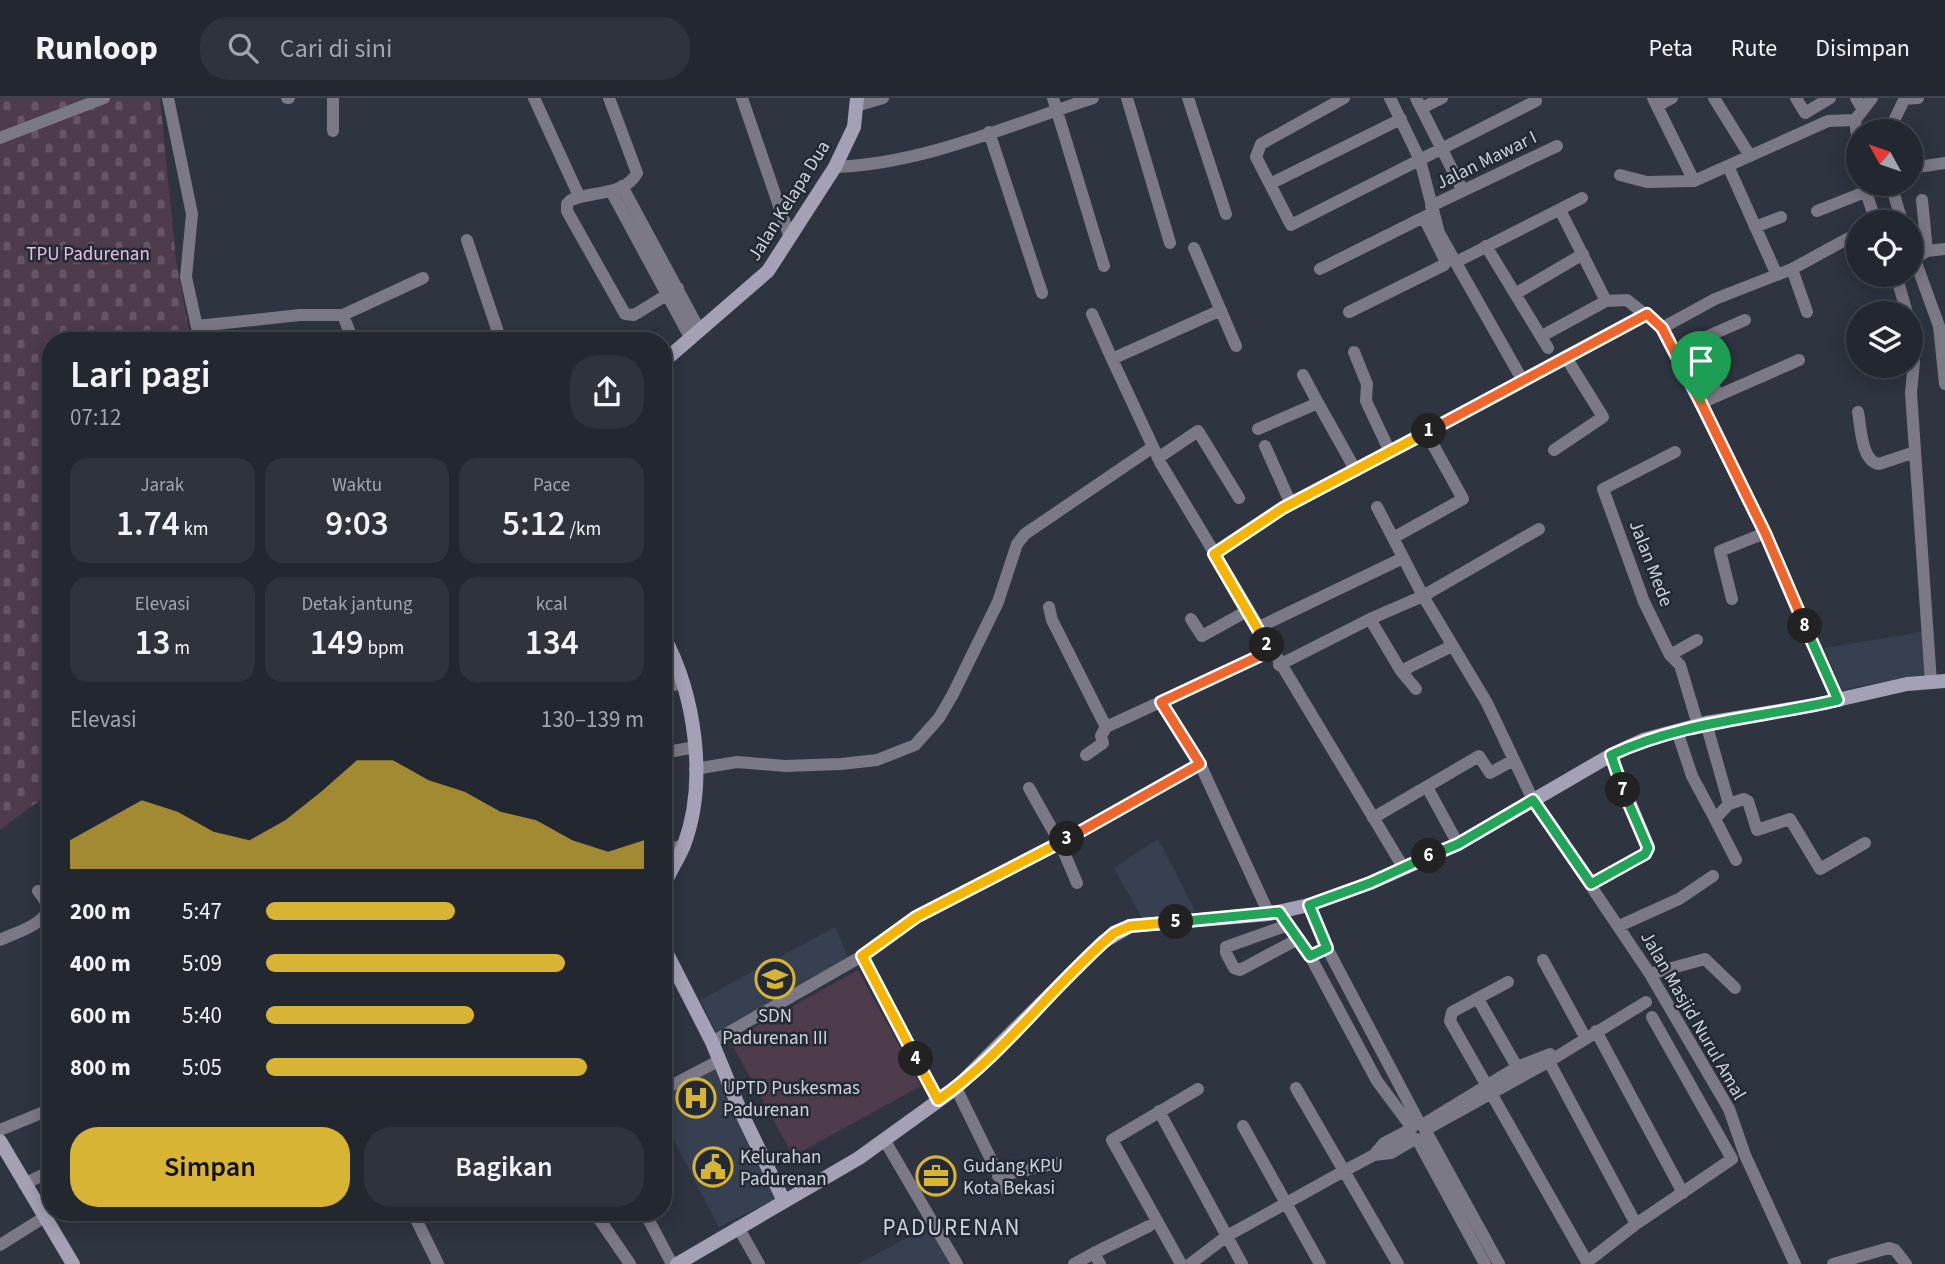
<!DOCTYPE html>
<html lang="id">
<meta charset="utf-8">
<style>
:root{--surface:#222730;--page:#2e333c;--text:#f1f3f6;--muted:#a2a5ab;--line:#3f444c;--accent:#d8b434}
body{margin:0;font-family:"Source Sans 3",sans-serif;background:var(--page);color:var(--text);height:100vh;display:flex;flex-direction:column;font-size:26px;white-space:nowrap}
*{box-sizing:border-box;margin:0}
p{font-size:23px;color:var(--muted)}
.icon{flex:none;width:38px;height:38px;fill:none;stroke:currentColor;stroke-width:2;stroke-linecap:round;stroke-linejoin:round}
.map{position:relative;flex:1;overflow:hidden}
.sheet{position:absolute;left:42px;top:234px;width:630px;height:889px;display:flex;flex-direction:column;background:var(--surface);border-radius:28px;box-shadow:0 4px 18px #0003,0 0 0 2px var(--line)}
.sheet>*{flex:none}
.needle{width:46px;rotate:310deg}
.controls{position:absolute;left:1846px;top:21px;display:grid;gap:14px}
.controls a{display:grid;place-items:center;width:77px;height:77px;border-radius:50%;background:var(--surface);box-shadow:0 4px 18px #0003,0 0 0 2px var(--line);font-size:35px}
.pin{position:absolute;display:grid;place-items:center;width:60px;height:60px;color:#fff;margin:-72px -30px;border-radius:50% 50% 50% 0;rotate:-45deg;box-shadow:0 0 7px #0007}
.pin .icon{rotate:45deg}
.km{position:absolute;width:35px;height:35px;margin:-18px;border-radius:50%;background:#222;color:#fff;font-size:19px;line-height:35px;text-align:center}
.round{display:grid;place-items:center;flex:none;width:74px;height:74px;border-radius:28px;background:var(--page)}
.overview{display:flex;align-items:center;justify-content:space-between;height:119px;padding:0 28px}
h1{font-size:38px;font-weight:600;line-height:52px}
.figures{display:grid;grid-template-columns:repeat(3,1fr);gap:10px;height:119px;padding:7px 28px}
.figures div{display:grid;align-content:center;border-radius:18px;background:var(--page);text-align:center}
.figures b{font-size:35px;font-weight:600}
.figures small{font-size:19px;font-weight:400}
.figures p{font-size:19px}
.chart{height:196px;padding:14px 28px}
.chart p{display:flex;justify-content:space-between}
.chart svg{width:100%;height:126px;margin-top:7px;fill:var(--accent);opacity:.7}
.button{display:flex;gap:14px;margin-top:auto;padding:14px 28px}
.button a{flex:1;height:80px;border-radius:28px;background:var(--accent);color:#111;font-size:28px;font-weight:600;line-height:80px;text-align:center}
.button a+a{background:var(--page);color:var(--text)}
ul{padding:0 28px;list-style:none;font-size:23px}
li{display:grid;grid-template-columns:112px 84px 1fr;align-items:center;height:52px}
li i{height:18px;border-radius:9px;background:var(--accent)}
header{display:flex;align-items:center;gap:42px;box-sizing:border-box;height:98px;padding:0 35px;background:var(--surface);border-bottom:2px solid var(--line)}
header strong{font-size:33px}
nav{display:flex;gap:38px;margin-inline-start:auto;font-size:24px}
.search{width:490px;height:63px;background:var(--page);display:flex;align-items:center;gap:18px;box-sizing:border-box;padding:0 24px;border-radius:28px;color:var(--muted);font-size:26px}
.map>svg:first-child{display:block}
</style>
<header>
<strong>Runloop</strong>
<div class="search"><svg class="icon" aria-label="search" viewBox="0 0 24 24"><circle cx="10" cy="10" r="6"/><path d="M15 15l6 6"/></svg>Cari di sini</div>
<nav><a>Peta</a><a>Rute</a><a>Disimpan</a></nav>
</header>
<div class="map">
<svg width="1945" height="1166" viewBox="0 0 1945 1166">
<defs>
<pattern id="cemetery-stones" width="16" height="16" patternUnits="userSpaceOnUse" patternTransform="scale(1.75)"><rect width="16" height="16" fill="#4e3b4c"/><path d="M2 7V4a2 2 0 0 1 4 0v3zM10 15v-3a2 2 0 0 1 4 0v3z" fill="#665665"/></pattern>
</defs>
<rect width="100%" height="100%" fill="#2e3440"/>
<path fill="#364050" d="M 1922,534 L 1926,576 L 1842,592 L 1824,550 Z
M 1158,741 L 1196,814 L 1143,822 L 1114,770 Z
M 835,829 L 849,861 L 716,934 L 700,902 Z
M 717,968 L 776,1101 L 719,1129 L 663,1021 L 663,995 Z
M 931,1127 L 952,1166 L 858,1166 Z"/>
<path fill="#4e3b4c" d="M 858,872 L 921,988 L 793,1058 L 730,943 Z"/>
<path fill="url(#cemetery-stones)" d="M 0,0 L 160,0 L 176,162 L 191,243 L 51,243 L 51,694 L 0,732 Z"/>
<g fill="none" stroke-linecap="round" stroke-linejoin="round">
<path stroke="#7c7986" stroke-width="12" d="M 168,0 L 192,116 L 186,179 L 200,243
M 287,0 L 289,0
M 534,0 L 579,98
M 609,0 L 637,75 C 625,98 591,93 571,102 L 567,106 L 567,113 L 625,216 L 634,217 L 678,190
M 742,0 L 790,140
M 1053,0 L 1104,168
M 1127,0 L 1170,145
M 1188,0 L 1226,116
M 1344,0 L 1261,46 L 1256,59 L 1291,127 L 1536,3
M 1390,0 L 1420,62 L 1439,135 L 1523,283 L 1647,216
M 1416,0 L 1463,93
M 1653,0 L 1694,83
M 1714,0 L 1750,58
M 1796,0 L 1805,15 L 1830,0
M 1856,0 L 1863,12
M 1904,1 L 1918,0
M 856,8 L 883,0
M 1657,8 L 1672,0
M 1422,10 L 1442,0
M 333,33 L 333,0
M 1889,33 L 1905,0
M 989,34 L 1042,195
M 0,40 L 104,0
M 1858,45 L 1855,22 L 1872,0
M 835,69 C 923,66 1010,27 1093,0
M 1729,70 L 1776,175
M 1911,70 L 1945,65
M 1620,77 L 1647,84 L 1694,83 L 1828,23 L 1855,22
M 1270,86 L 1401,21
M 1891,86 L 1902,124
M 622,88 L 700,233
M 1864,88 L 1876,124
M 611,93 L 691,241
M 1922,102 L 1927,153
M 1431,108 L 1557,48
M 1560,112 L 1606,203 L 1627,202 L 1662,230 L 1765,435 L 1838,602
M 1817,113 L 1865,94
M 1755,129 L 1781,119
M 467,142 L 501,243
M 1486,148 L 1548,250
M 1194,150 L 1236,248
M 1911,151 L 1939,228 L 1945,286
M 1920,157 L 1927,153 L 1945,151
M 1462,161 L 1582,100
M 1320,171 L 1430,116
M 1792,171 L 1807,214
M 1896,177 L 1907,215
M 1515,196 L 1583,156
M 1221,212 L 1112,261 L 1161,366 L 1403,769
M 1349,214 L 1444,167 L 1446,164 L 1424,120
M 1092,216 L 1112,261
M 197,228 L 300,217 L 343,217
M 1662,230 L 1715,201 L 1792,171 L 1858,135
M 1542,238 L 1606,203
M 1911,242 L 1914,264 L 1911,295 L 1931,584
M 353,243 L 343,217 L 423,180
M 1354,254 L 1367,286 L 1366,303 L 1390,354
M 1303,277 L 1318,305
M 1718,297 L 1696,253 L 1699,242 L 1745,222
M 1701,305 L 1799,262
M 1858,314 C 1861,329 1861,363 1879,366 L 1915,354
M 1258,331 L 1318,305 L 1356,373
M 1265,348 L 1291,406
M 1554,352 L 1603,319 L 1567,261
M 1675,354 L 1603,391 L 1644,504 L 1670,557 L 1680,567 L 1698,627
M 1158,360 L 1198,333 L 1239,400
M 1377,409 L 1423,498 L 1487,605 L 1533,702 L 1650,876 L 1729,1011 L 1745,1057 L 1795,1166
M 1393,440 L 1463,401 L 1426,334
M 1214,456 L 1283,410 L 1523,283
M 1732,501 L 1720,453 L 1765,435
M 1049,509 L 1052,522 L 1106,629
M 1191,521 L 1202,538 L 1247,513
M 1257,530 L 1403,460
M 1670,557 L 1697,542
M 1279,567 L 1370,521
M 1401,573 L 1452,548
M 663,589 L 683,585
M 1416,591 L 1401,573 L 1370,521 L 1423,498 L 1539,431
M 1161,604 L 1200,666 L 1269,816
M 1706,625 L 1729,706 L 1744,701 L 1748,703 L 1757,732 L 1790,721 L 1820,771 L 1865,745
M 1677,633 L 1692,678 L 1715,721
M 663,655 L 695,649
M 1086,657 L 1103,645 L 1101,638 L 1106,629 L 1271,553
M 695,671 L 737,664 L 785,668 L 841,666 L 877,662 L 915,647 L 939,620 L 953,596 L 998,504 L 1017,446 L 1025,436 L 1153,349
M 1427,689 L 1458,746
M 1029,690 L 1060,745 L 1077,785
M 1729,706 L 1715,721 L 1736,762
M 1373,720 L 1479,658 L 1490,675 L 1512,663
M 663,753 L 684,747
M 1591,787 L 1645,756 L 1649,749 L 1611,657
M 1309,807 L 1327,850 L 1420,1026
M 1279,814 L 1310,858 L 1377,983 L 1412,1030
M 1288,827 L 1226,849 L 1226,855 L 1234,870 L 1240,872 L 1298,841
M 1619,828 L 1679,801 L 1713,778
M 0,842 C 12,836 43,827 47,813 C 49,806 42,798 38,793
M 862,858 L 938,1002
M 1543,862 L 1585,939
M 1650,876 L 1705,861 L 1735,890
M 1508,884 L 1452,914 L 1450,923 L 1587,1164 L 1636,1126 L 1732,1061 L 1652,919
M 1478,901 L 1517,969
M 1596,933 L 1683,1095
M 712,944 L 862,858 L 916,819 L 1060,745 L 1200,666
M 1546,958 L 1636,1126
M 956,990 L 1006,1092
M 1296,990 L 1398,1166
M 663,992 L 720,962
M 1159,1013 L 1242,1166
M 1422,1027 L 1517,969 L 1550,956
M 1243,1028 L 1320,1166
M 1423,1028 L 1499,1166
M 0,1032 L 51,1011
M 1425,1032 L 1548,964 L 1646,904
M 1417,1041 L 1485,1166
M 885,1043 L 957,1166
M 1374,1057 L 1384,1045 L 1411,1031
M 998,1078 L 1058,1065
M 24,1086 L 51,1073
M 413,1115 L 438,1166
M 595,1115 L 630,1166
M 645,1115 L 672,1166
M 738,1129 L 759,1166
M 0,1147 L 43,1120
M 1094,1155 L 1149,1128
M 1074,1166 L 1094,1155 L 1100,1166
M 1181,1166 L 1112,1042 L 1198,991
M 1190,1166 L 1227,1138 L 1344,1073 L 1374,1057 L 1391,1055 L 1415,1041
M 1833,1166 L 1889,1150 L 1895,1152 L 1906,1166"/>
<path stroke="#a4a0b5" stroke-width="14" d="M 663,264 L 768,173 L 835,69 L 854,29 L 857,0
M 663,537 C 695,596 708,683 684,747 C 678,762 668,775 663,791
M 663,848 L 712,944 L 740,1012 L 784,1103
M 0,1043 L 73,1166
M 677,1166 L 859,1060 L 956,990 L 1103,844 L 1130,828 L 1269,816 L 1309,807 L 1370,785 L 1458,746 L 1611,657 L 1643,642 L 1706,625 L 1815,607 L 1907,586 L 1945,583"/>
</g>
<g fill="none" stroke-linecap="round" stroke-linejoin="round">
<g stroke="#fff" stroke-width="14">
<path id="split-1" d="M 1429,333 L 1647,216 L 1662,230 L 1701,305"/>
</g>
<g stroke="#fff" stroke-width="14">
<path id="split-2" d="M 1267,547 L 1214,456 L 1283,410 L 1429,333"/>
</g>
<g stroke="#fff" stroke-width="14">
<path id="split-3" d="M 1067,741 L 1200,666 L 1161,604 L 1270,553 L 1267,547"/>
</g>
<g stroke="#fff" stroke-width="14">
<path id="split-4" d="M 916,961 L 862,858 L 916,819 L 1067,741"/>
</g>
<g stroke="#fff" stroke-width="14">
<path id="split-5" d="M 916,961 L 938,1002 C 1005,956 1052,887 1114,835 L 1130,828 L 1176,824"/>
</g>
<g stroke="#fff" stroke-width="14">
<path id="split-6" d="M 1176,824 L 1279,814 L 1310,858 L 1327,850 L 1309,807 L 1370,785 L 1429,758"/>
</g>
<g stroke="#fff" stroke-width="14">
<path id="split-7" d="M 1429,758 L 1458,746 L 1533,702 L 1591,786 L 1645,756 L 1648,750 L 1623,692"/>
</g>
<g stroke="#fff" stroke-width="14">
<path id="split-8" d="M 1623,692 L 1611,657 C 1683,623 1761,620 1838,602 L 1805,528"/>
</g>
<g stroke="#fff" stroke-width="14">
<path id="split-9" d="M 1701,305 L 1765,435 L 1805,528"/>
</g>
<use href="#split-1" stroke="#f0652b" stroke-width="9"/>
<use href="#split-2" stroke="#f5b400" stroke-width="9"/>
<use href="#split-3" stroke="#f0652b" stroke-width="9"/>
<use href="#split-4" stroke="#f5b400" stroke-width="9"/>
<use href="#split-5" stroke="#f5b400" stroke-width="9"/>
<use href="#split-6" stroke="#22a559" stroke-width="9"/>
<use href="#split-7" stroke="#22a559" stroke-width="9"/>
<use href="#split-8" stroke="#22a559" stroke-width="9"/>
<use href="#split-9" stroke="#f0652b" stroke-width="9"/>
</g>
<defs>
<g id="school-ring" transform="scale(2.0125)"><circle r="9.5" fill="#242a35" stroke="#d8b434" stroke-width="1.5"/><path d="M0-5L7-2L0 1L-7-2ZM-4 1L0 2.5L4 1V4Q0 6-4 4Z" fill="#d8b434"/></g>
<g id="hospital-ring" transform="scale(2.0125)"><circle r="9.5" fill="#242a35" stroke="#d8b434" stroke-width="1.5"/><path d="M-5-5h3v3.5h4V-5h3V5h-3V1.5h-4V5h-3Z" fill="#d8b434"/></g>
<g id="civic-ring" transform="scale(2.0125)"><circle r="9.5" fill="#242a35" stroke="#d8b434" stroke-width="1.5"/><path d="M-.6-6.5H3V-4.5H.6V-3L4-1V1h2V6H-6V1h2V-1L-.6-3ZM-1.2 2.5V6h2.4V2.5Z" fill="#d8b434"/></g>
<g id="office-ring" transform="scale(2.0125)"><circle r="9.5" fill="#242a35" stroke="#d8b434" stroke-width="1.5"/><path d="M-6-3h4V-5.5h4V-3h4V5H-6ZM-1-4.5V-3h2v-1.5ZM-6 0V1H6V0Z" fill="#d8b434"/></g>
</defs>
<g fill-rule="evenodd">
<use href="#school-ring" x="775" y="881"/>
<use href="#hospital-ring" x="696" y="1000"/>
<use href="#civic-ring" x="713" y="1069"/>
<use href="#office-ring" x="936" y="1078"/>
</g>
<g text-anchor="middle" stroke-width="5" stroke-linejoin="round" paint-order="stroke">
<g font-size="19" fill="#ced2da" stroke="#242a35">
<text transform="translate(1486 61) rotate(-26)" y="7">Jalan Mawar I</text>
<text transform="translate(788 102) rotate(-58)" y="7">Jalan Kelapa Dua</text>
<text transform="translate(1652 465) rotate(69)" y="7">Jalan Mede</text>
<text transform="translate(1694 917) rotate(60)" y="7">Jalan Masjid Nurul Amal</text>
</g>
<g font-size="19" fill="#eabde5" stroke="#242a35">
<text x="88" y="162">TPU Padurenan</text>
</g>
<g font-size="19" fill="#ced2da" stroke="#242a35" text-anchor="start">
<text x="775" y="924" text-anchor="middle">SDN<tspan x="775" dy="22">Padurenan III</tspan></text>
<text x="723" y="996">UPTD Puskesmas<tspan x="723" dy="22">Padurenan</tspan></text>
<text x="740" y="1065">Kelurahan<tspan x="740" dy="22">Padurenan</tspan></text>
<text x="963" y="1074">Gudang KPU<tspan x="963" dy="22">Kota Bekasi</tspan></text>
</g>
<g font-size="23" letter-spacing="2" fill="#ced2da" stroke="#242a35">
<text x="952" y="1137">PADURENAN</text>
</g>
</g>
</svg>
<div class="controls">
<a><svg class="needle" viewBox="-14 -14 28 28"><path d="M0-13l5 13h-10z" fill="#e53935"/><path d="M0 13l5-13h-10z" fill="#a2a5ab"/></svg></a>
<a><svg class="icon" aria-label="locate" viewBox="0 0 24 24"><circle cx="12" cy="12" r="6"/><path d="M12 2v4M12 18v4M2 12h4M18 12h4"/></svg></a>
<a><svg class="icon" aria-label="layers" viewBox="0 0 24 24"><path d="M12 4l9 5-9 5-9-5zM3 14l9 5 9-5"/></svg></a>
</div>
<div class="pin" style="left:1701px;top:305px;background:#1e9e55"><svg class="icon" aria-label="arrive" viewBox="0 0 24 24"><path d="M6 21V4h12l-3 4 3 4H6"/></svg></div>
<b class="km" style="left:1429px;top:333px">1</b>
<b class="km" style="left:1267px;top:547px">2</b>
<b class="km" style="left:1067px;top:741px">3</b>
<b class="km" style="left:916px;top:961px">4</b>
<b class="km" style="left:1176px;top:824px">5</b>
<b class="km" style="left:1429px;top:758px">6</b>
<b class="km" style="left:1623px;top:692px">7</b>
<b class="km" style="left:1805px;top:528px">8</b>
<section class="sheet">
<div class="overview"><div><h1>Lari pagi</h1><p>07:12</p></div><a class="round"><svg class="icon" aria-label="share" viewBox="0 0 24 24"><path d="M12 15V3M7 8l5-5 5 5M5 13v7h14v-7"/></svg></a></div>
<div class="figures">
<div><p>Jarak</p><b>1.74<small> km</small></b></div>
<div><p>Waktu</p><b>9:03</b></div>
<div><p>Pace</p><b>5:12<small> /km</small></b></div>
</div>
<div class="figures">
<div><p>Elevasi</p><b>13<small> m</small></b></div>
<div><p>Detak jantung</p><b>149<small> bpm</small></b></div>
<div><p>kcal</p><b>134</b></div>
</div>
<div class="chart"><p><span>Elevasi</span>130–139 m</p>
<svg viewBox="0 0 160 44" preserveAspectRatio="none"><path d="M0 44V34L10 27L20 20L30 24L40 31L50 34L60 27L70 17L80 6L90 6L100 13L110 17L120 24L130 27L140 34L150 38L160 34V44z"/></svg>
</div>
<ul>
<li><b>200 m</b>5:47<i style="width:50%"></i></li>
<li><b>400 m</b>5:09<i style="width:79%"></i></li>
<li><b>600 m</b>5:40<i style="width:55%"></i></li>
<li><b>800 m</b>5:05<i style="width:85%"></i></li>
</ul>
<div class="button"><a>Simpan</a><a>Bagikan</a></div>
</section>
</div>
